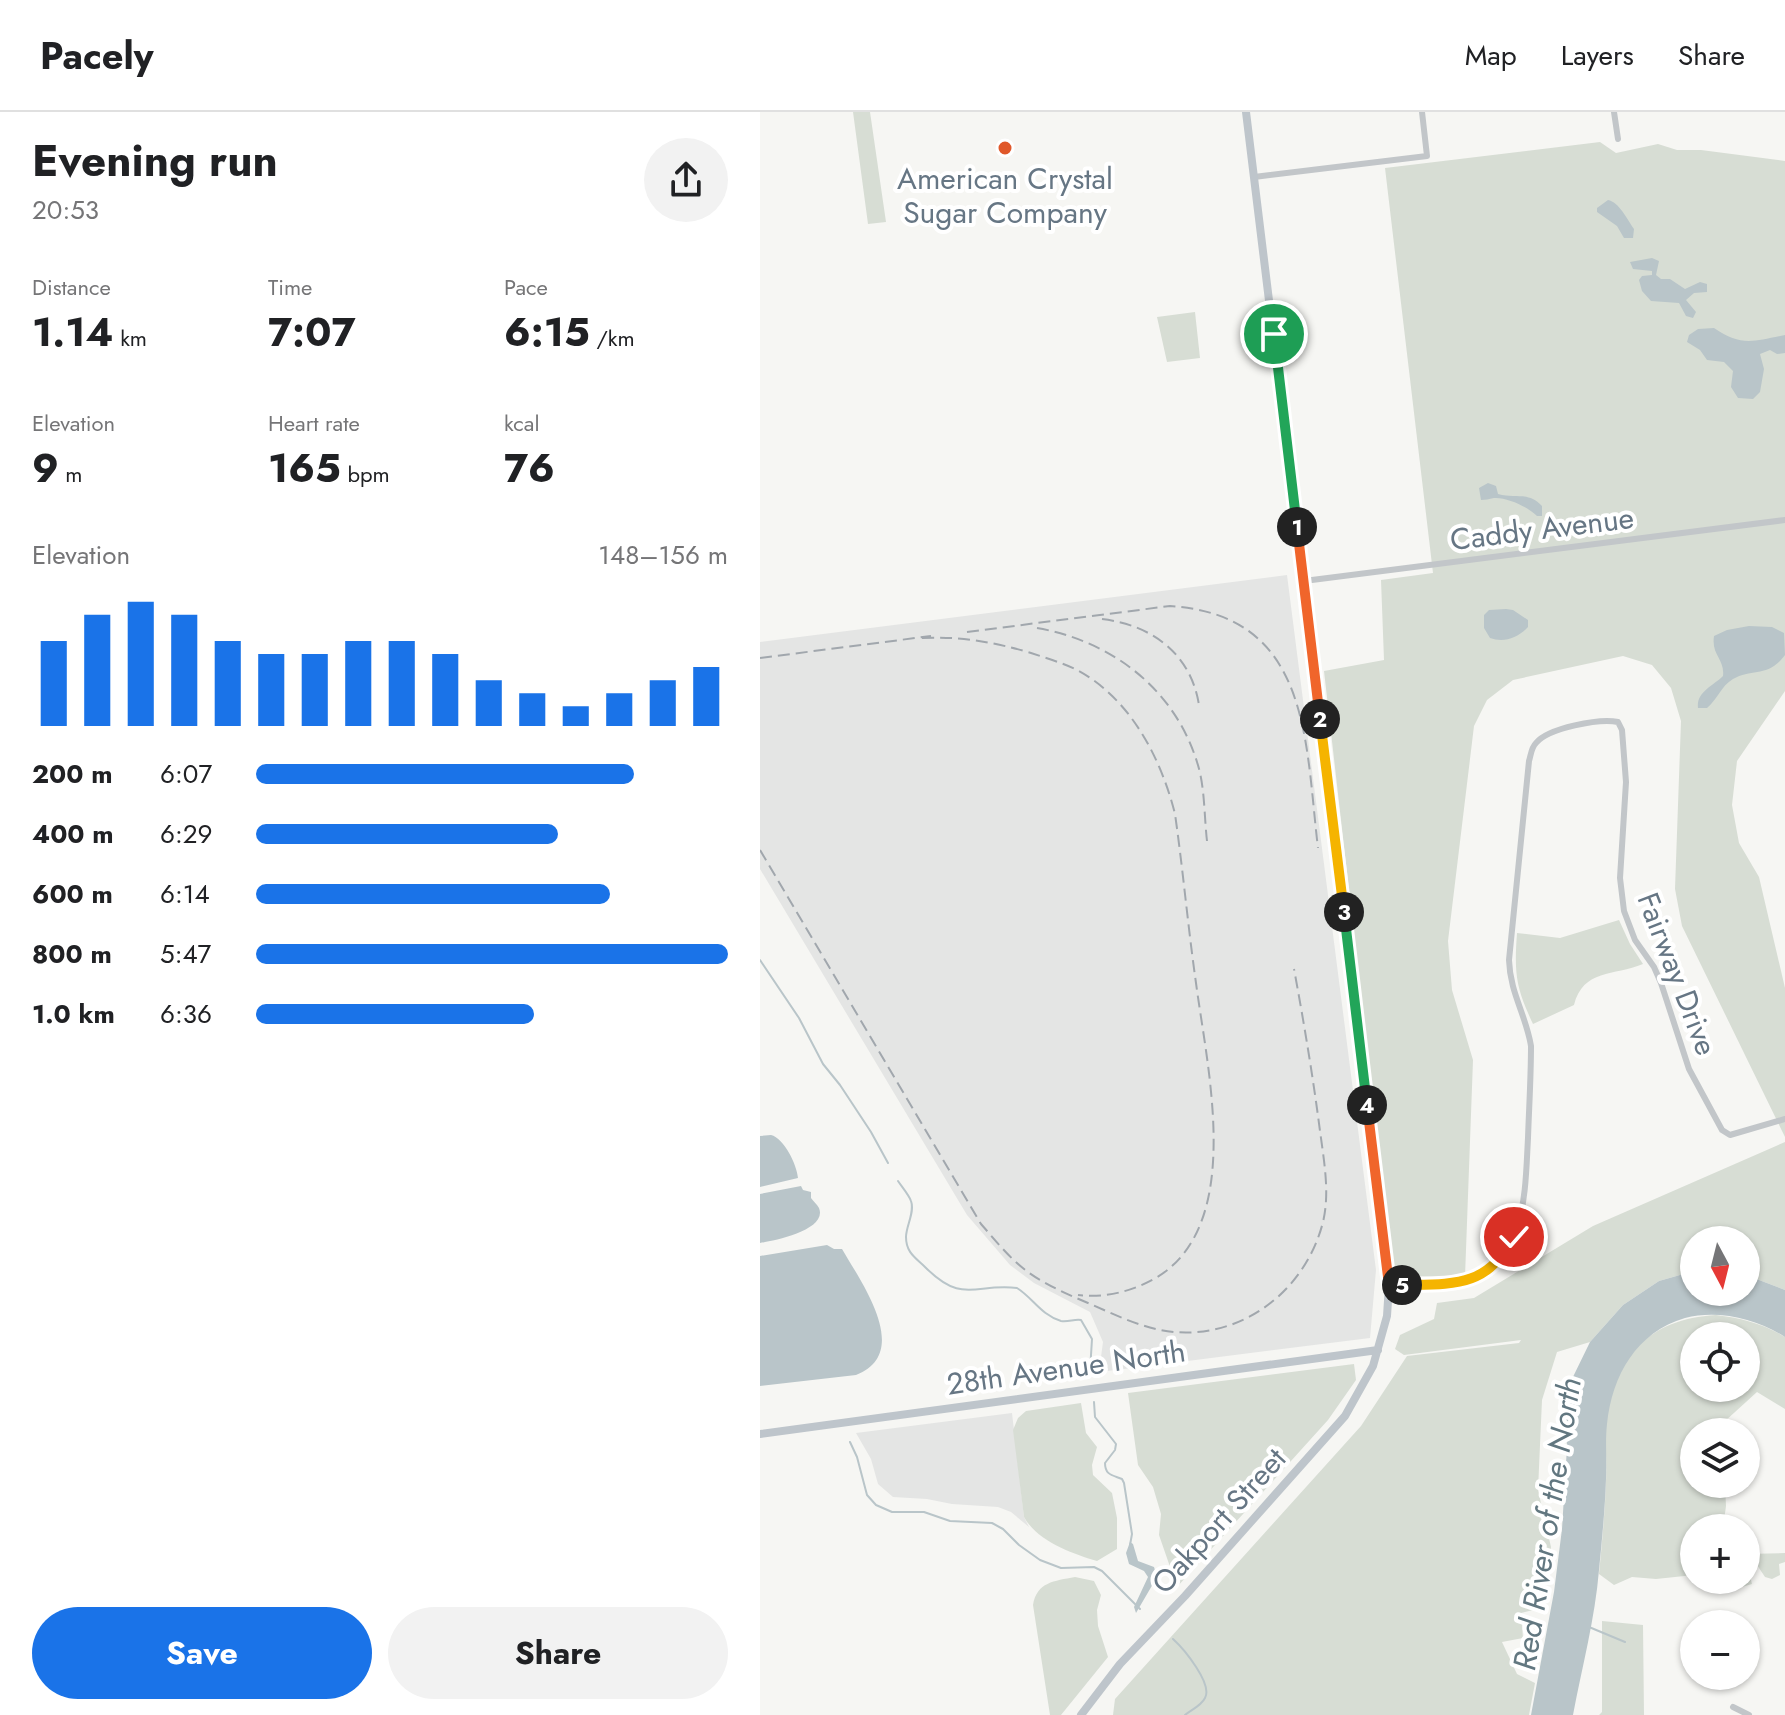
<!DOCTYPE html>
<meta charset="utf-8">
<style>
:root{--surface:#fff;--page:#f2f2f2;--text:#202124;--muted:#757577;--line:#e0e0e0;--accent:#1a73e8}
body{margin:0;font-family:Jost,sans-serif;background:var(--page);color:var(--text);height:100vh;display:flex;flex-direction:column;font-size:30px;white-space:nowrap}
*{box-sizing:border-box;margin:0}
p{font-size:26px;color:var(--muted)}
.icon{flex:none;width:44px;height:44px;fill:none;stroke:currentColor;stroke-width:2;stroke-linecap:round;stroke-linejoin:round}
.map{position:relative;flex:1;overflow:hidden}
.side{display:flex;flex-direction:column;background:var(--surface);width:760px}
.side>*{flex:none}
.needle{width:52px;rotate:173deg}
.tools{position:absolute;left:920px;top:1114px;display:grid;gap:16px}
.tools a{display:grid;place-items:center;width:80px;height:80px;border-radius:50%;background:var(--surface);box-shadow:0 2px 6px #0004;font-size:40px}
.pin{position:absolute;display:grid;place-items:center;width:68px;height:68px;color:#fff;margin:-34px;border:4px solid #fff;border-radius:50%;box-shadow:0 2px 8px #0007}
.km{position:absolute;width:40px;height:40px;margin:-20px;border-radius:50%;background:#222;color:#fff;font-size:22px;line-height:40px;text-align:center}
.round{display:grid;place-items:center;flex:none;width:84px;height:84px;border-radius:42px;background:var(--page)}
.headline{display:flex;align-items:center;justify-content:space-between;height:136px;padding:0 32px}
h1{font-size:44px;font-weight:700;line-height:60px}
.metrics{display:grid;grid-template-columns:repeat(3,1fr);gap:12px;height:136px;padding:8px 32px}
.metrics div{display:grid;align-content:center}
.metrics b{font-size:40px;font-weight:700}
.metrics small{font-size:22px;font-weight:400}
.metrics p{font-size:22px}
.chart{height:224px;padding:16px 32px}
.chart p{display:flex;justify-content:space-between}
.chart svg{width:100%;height:144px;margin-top:8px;stroke:var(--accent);stroke-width:6}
.cta{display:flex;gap:16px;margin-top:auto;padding:16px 32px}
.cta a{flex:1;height:92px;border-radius:48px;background:var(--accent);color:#fff;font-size:32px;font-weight:700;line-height:92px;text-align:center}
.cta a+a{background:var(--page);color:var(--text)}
ul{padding:0 32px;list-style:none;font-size:26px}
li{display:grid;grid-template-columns:128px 96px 1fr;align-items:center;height:60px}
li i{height:20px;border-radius:10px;background:var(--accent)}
header{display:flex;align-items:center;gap:48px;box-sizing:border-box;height:112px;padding:0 40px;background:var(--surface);border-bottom:2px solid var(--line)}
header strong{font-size:38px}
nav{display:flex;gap:44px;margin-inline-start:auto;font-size:28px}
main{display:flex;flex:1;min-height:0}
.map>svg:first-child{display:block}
</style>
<header>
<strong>Pacely</strong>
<nav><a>Map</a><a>Layers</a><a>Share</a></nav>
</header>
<main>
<section class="side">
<div class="headline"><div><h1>Evening run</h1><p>20:53</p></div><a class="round"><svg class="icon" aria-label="share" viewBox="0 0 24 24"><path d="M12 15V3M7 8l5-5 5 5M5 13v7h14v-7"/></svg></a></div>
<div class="metrics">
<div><p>Distance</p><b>1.14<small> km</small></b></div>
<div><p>Time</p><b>7:07</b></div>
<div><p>Pace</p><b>6:15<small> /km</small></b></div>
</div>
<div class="metrics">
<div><p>Elevation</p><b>9<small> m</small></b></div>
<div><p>Heart rate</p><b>165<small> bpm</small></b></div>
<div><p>kcal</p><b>76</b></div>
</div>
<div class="chart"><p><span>Elevation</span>148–156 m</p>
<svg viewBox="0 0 160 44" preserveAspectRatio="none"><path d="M5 44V18M15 44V10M25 44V6M35 44V10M45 44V18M55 44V22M65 44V22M75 44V18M85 44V18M95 44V22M105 44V30M115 44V34M125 44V38M135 44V34M145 44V30M155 44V26"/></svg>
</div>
<ul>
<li><b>200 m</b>6:07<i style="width:80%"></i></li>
<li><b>400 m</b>6:29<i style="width:64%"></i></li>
<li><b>600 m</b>6:14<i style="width:75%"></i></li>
<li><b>800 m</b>5:47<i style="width:100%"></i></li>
<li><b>1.0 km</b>6:36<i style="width:59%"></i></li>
</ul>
<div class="cta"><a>Save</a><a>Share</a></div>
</section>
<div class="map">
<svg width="1025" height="1603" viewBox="0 0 1025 1603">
<rect width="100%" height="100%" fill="#f6f6f3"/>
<path fill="#e4e5e4" d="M 527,463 L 616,1158 L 610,1226 L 404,1252 L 403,1245 L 394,1246 L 389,1254 L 339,1260 L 343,1230 L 330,1200 L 274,1171 L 250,1153 L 207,1103 L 0,757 L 0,530 Z
M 252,1301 L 264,1405 L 269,1415 L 251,1400 L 238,1395 L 192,1392 L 167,1387 L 133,1385 L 118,1372 L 111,1347 L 96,1321 Z"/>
<path fill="#d7ddd4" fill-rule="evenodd" d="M 93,0 L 110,0 L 126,110 L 108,112 Z
M 840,30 L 856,41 L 898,32 L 917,38 L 941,38 L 1025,49 L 1025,579 L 977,649 L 972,693 L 979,731 L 999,765 L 1025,876 L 1025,1025 L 922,814 L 915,777 L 921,609 L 911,576 L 892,553 L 863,544 L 753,568 L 727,588 L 714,614 L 688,829 L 692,878 L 713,948 L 705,1165 L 633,1164 L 564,559 L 624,548 L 621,468 L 673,461 L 625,56 Z
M 435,200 L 440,246 L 407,250 L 397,205 Z
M 859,808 L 870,832 L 883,852 C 854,864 823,857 814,893 L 773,912 C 756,876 754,862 757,821 L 800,826 Z
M 1025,1030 L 1025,1178 L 986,1163 L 986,1128 L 934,1128 L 934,1159 L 899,1169 L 863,1193 L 830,1230 L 797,1240 L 782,1288 L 778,1378 L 791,1435 L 781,1496 L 761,1501 L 763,1526 L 742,1530 L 757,1562 L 775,1571 L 769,1603 L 353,1603 L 355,1587 L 601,1314 L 647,1244 L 759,1231 L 761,1228 L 644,1243 L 635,1237 L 640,1223 L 674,1207 L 677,1191 L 714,1186 L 833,1114 Z
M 956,1203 C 981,1206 1004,1212 1025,1225 L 1025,1297 L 997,1280 L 953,1320 L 934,1320 L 934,1372 L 965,1372 L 966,1394 L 963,1416 L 934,1416 L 934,1463 L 896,1467 L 872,1465 L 854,1473 L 839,1462 C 842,1431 845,1400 846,1369 C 847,1351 845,1332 846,1313 C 852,1245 889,1207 956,1203 ZM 934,1224 L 986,1224 L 986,1276 L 934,1276 Z
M 594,1252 L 596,1268 L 568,1308 L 417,1475 L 399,1423 L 401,1402 L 393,1375 L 378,1353 L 368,1281 Z
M 321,1291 L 326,1321 L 337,1335 L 332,1353 L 333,1363 L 352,1381 L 357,1406 L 357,1437 L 337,1449 C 313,1442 277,1429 264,1405 L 253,1318 L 258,1306 L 266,1299 Z
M 1025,1441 L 1025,1450 L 1019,1452 L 1020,1463 L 1012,1467 L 1005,1465 L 997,1453 L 988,1456 L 992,1472 L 982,1475 L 980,1468 L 986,1468 L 986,1442 Z
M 315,1465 L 334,1469 L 341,1483 L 337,1498 L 338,1514 L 348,1545 L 301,1603 L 290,1603 L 273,1493 C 277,1470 294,1469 315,1465 Z
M 842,1509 L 883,1513 L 884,1603 L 839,1603 L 842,1600 Z"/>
<path fill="#b9c5c9" d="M 848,88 C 859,90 867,107 874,117 L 873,126 L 864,126 L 857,114 L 837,100 L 837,96 Z
M 892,146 L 899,149 L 896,163 L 901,167 L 910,167 L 925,177 L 940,170 L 947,172 L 947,180 L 934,181 L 926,188 L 936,200 L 933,206 L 926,204 L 919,191 L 891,189 L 882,179 L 879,168 L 882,164 L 892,163 L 892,159 L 873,157 L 870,150 Z
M 954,216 C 981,235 994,229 1025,223 L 1025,241 L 1017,242 L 1010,238 L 1000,242 L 1004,257 L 1000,280 L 993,287 L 978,286 L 971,275 L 973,259 L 964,250 L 947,248 L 940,238 L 927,230 L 929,223 L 938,217 Z
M 728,371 L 736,374 L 738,382 C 756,387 768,379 782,394 L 782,404 L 777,404 C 768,395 747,385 734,386 C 729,387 725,388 721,388 L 719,376 Z
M 746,497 L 753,498 L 768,508 L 768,515 C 758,526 744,531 730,526 L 724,516 L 724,503 L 729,498 Z
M 989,514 L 1012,515 L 1024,521 L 1025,543 C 1008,566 992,556 973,567 C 961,574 957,588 947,596 L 938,596 C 936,580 953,574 963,564 C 965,547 951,543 954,524 L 967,518 Z
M 11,1023 C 24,1026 37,1053 38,1066 L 0,1075 L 0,1024 Z
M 41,1074 L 43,1078 L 51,1080 L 51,1086 C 53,1089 57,1092 59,1096 C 68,1118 14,1129 0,1131 L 0,1082 Z
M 67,1133 L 74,1137 L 82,1137 C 101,1170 153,1241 96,1263 L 0,1274 L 0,1144 Z
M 934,1159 L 934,1180 L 986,1180 L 986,1163 L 1025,1178 L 1025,1225 C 997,1207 958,1197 925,1206 C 877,1220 852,1263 847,1312 C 845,1330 847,1349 846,1367 C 845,1397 842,1428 839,1458 C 835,1507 822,1555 813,1603 L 771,1603 L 794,1480 L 802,1417 L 807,1335 L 806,1314 L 811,1269 L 830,1230 L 863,1193 L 899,1169 Z
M 370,1430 L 373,1432 L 378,1449 L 394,1455 L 397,1465 L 376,1501 L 374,1495 L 388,1465 L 384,1459 L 369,1452 L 366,1441 Z"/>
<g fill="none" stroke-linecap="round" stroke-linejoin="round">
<path stroke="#b9c5c9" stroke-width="2" d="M 0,848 L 39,906 L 63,952 L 80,973 L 111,1020 L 128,1051
M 138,1069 C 142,1075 149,1083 151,1089 C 155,1100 146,1114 146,1125 C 146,1141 156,1146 165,1155 C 203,1193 214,1171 257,1176 C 273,1186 281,1203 301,1209 C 309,1210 314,1207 321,1208 L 332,1227 L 330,1259
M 334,1290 L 335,1305 L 356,1332 L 355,1338 L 345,1351 C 345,1363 352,1363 362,1367 L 364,1371 L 372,1422 L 370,1433
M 90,1330 L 97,1345 L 107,1383 L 116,1393 L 132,1400 L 164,1400 L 190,1409 L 232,1411 L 243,1417 L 259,1433 L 280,1448 L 301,1456 L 334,1455 L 342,1459 L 380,1497
M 829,1515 L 865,1530
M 413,1527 C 424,1537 453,1572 445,1586 C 441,1594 431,1598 425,1603"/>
<path stroke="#c2c6c9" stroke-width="6" d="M 854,0 L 858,27
M 494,65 L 667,44 L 662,0
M 544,469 L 1025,408
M 629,1173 C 653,1173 685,1178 708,1169 C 767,1147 765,1079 768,1026 C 769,996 771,965 771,934 C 766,903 750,881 749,848 L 769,649 C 771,643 771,636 776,631 C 788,616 840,606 858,610 L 862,618 L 866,670 L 860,766 L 864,799 L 875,828 L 894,855 L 901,871 L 929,957 L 962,1018 L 970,1023 L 1025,1007
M 973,1595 L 989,1603"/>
<path stroke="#bec5cb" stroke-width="8" d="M 0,1322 L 618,1238
M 321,1603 L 360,1552 L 425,1484 L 585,1304 L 613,1254 L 627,1204 L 629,1173 L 486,0"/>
<path stroke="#a1a7ad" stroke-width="2" stroke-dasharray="12 6" stroke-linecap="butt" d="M 342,507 C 392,513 431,542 439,593
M 277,516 C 351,529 414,576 437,650 C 445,674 444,703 447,729
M 207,520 L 410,494 C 551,503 545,629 558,736
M 162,526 C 200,524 234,530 271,541 C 286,546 303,551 317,558 C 370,586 401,646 415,702 C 423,758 428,815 436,871 C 447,956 486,1115 394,1167 C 370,1180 345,1186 318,1183
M 0,546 L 171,524
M 0,738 L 221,1112 C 236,1129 250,1147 268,1160 C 286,1173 307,1182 328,1191 C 356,1203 383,1217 414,1220 C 485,1226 546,1177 563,1110 C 570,1081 564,1049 560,1019 C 553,965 544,911 534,857"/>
</g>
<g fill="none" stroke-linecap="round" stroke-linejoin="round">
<g stroke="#fff" stroke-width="16">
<path id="split-1" d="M 514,222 L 537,415"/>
</g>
<g stroke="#fff" stroke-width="16">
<path id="split-2" d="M 537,415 L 560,607"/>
</g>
<g stroke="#fff" stroke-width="16">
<path id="split-3" d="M 560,607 L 584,800"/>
</g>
<g stroke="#fff" stroke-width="16">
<path id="split-4" d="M 584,800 L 607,993"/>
</g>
<g stroke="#fff" stroke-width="16">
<path id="split-5" d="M 607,993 L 629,1173 L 642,1173"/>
</g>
<g stroke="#fff" stroke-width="16">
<path id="split-6" d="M 642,1173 C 693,1172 727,1176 754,1125"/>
</g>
<use href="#split-1" stroke="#22a559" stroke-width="10"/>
<use href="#split-2" stroke="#f0652b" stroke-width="10"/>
<use href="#split-3" stroke="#f5b400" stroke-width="10"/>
<use href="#split-4" stroke="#22a559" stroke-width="10"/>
<use href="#split-5" stroke="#f0652b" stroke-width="10"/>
<use href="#split-6" stroke="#f5b400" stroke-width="10"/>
</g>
<circle fill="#e0582a" stroke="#fff" stroke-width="3" cx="245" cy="36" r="8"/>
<g text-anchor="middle" stroke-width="8" stroke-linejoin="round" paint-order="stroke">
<g font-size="30" fill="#667684" stroke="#fff">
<text x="245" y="77">American Crystal<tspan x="245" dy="34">Sugar Company</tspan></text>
</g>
<g font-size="30" fill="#667684" stroke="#fff">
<text transform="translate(782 417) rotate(-7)" y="10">Caddy Avenue</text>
<text transform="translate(917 862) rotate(69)" y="10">Fairway Drive</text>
<text transform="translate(306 1256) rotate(-8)" y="10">28th Avenue North</text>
<text transform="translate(459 1409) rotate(-48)" y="10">Oakport Street</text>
</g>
<g font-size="32" font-style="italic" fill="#627780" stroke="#fff">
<text transform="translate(787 1412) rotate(-81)" y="11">Red River of the North</text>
</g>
</g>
</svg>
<div class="tools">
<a><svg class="needle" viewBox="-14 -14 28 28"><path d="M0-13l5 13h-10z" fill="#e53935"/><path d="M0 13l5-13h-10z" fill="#757577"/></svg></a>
<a><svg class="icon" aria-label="locate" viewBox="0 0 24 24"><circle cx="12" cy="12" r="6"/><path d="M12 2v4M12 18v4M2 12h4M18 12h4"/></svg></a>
<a><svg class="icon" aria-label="layers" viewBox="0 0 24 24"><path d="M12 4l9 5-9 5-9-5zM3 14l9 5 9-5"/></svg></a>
<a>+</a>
<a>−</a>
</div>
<div class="pin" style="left:514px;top:222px;background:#1e9e55"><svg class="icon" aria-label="arrive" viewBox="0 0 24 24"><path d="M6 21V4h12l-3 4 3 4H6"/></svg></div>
<div class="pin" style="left:754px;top:1125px;background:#d93025"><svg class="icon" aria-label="check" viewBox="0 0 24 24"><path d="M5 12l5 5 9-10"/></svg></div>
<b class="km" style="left:537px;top:415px">1</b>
<b class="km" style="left:560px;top:607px">2</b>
<b class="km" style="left:584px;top:800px">3</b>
<b class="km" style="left:607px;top:993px">4</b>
<b class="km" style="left:642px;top:1173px">5</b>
</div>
</main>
